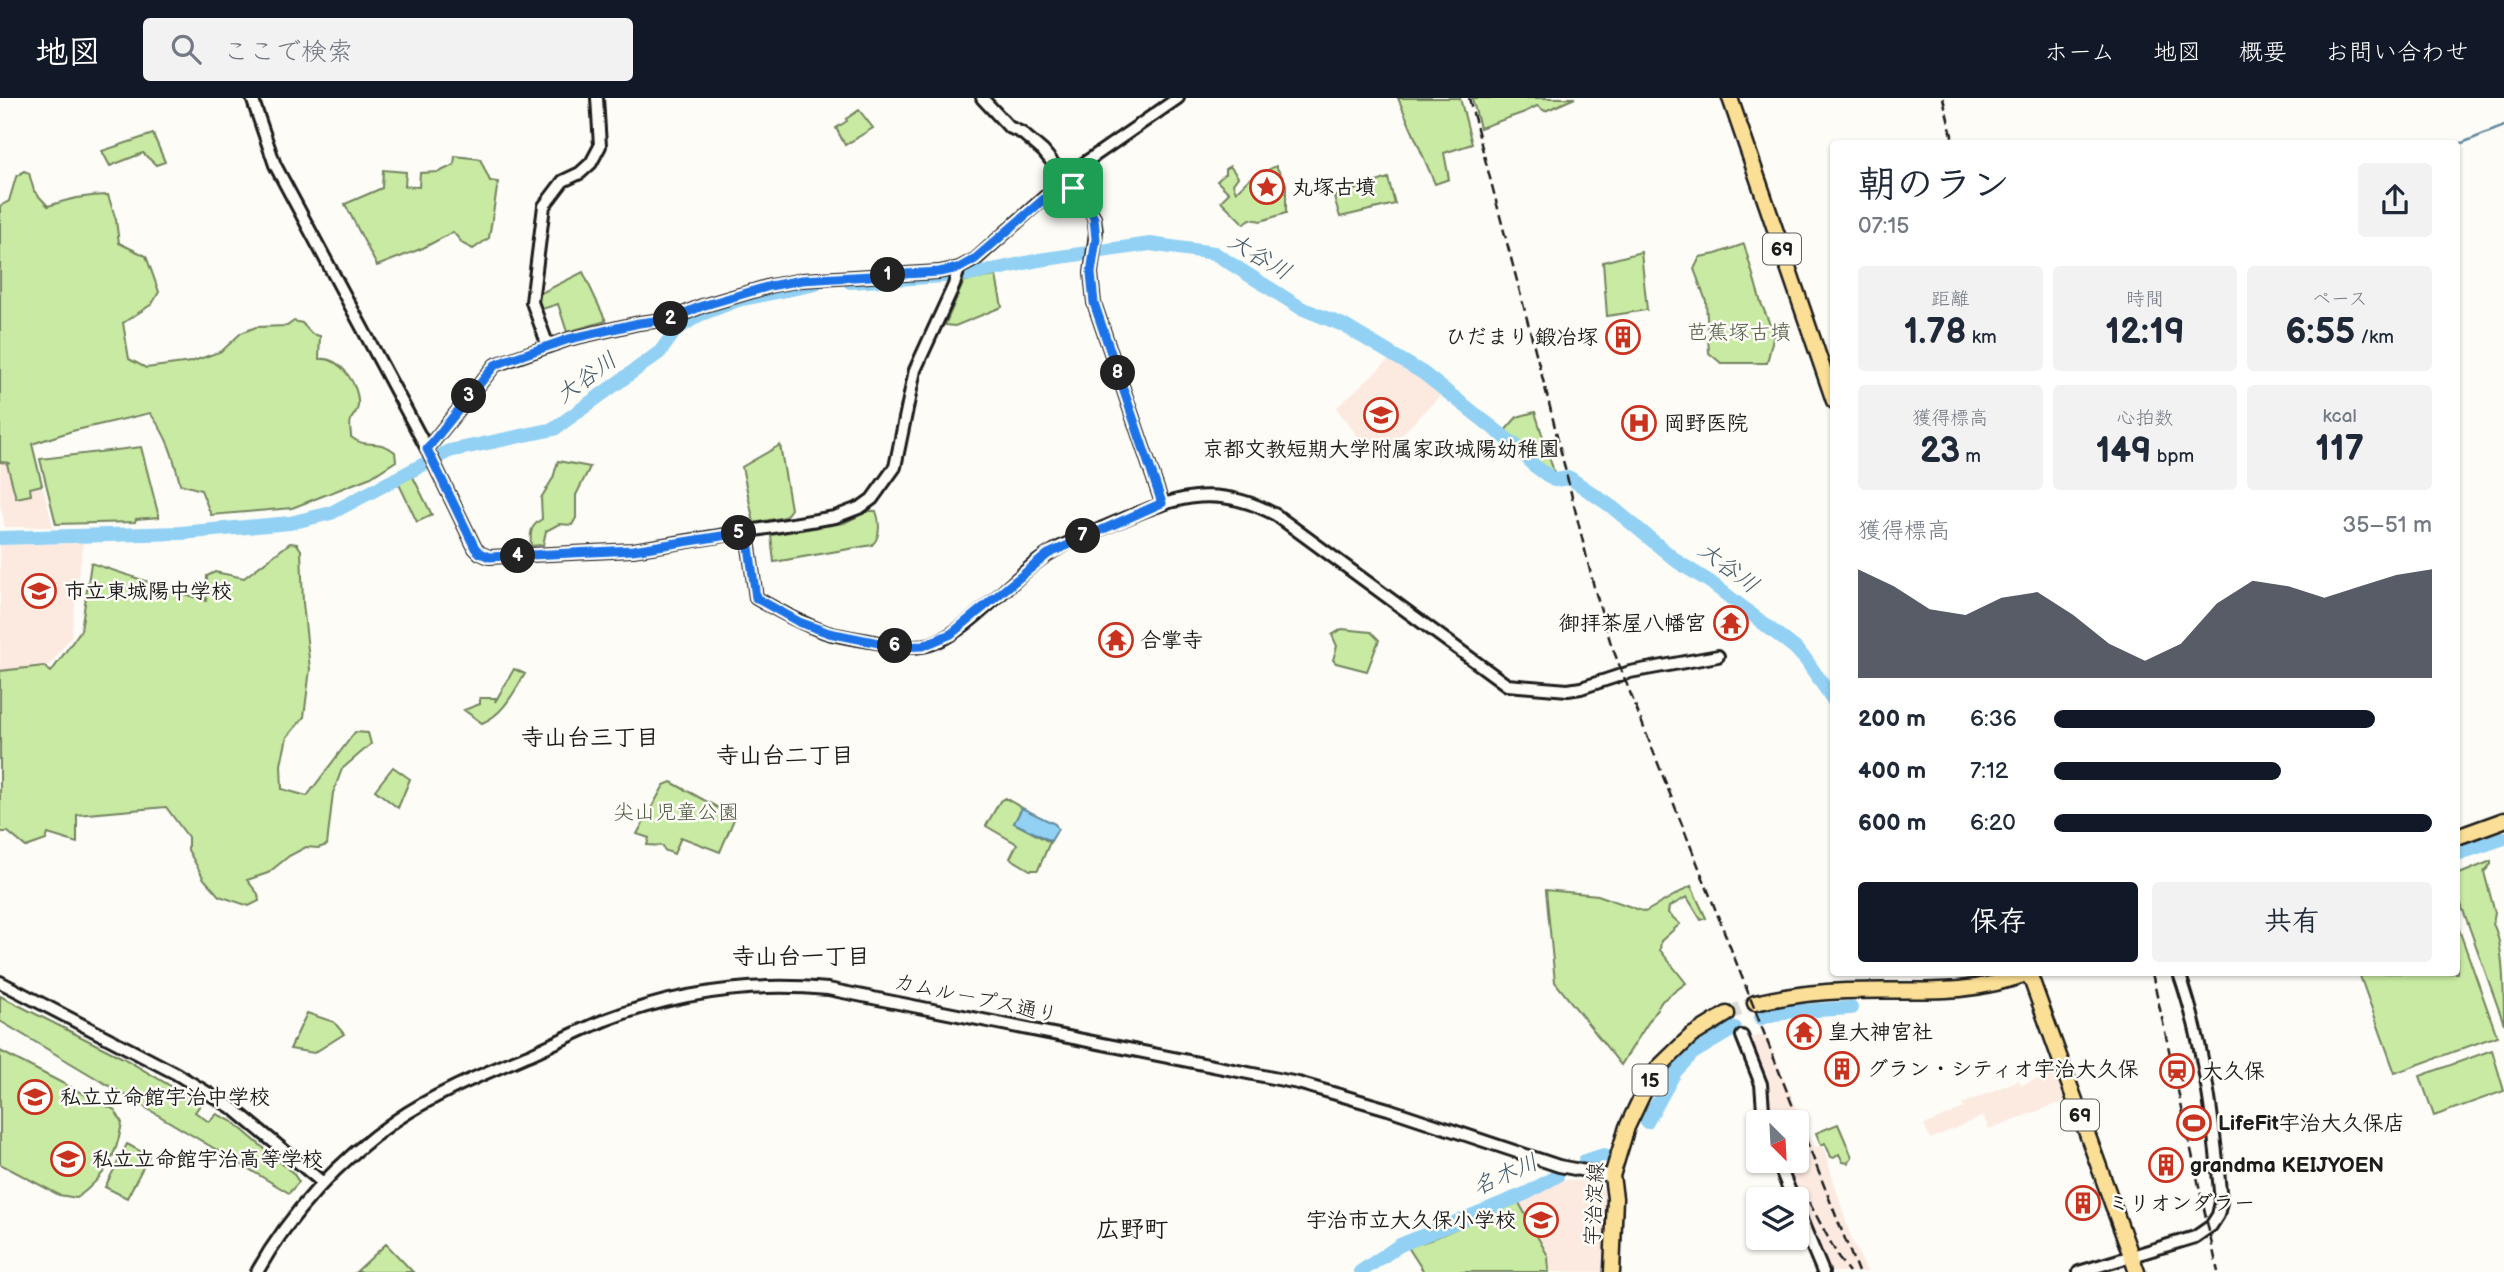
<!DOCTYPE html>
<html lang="ja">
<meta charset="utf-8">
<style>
:root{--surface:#fff;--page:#f2f2f3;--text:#1f2937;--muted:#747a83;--accent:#111827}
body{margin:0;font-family:"Balsamiq Sans","Klee One",sans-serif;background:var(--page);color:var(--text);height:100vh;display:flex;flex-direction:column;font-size:26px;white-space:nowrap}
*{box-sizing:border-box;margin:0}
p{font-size:23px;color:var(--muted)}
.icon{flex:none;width:38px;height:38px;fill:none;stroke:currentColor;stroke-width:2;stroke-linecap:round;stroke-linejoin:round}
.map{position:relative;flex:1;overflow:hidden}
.sheet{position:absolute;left:1830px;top:42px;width:630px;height:836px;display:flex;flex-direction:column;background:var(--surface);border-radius:7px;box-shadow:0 2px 5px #0004}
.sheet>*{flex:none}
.needle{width:46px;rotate:156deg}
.buttons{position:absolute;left:1746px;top:1012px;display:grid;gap:14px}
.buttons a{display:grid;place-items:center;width:63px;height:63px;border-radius:7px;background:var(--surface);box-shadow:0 2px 5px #0004;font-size:35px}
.pin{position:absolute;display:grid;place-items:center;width:60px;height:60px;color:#fff;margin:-30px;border-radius:14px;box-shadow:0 4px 10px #0006}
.km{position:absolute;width:35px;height:35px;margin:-18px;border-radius:50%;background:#222;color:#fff;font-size:19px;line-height:35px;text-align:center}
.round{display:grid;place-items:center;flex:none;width:74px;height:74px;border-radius:7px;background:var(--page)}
.headline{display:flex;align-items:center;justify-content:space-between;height:119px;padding:0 28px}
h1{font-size:38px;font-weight:600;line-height:52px}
.stats{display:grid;grid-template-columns:repeat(3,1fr);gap:10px;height:119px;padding:7px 28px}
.stats div{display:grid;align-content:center;border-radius:7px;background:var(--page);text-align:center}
.stats b{font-size:35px;font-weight:600}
.stats small{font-size:19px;font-weight:400}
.stats p{font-size:19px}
.chart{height:196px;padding:14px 28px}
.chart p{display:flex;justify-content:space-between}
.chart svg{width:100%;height:126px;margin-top:7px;fill:var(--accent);opacity:.7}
.cta{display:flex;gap:14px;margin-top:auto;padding:14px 28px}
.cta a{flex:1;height:80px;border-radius:7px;background:var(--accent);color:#fff;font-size:28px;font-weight:600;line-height:80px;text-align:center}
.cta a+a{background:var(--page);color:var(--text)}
ul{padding:0 28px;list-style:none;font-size:23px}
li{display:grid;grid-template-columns:112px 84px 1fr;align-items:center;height:52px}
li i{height:18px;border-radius:9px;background:var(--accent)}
header{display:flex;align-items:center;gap:42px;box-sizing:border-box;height:98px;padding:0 35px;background:var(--accent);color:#fff}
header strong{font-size:33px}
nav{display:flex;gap:38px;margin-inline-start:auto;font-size:24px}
.search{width:490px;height:63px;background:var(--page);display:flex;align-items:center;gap:18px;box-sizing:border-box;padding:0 24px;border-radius:7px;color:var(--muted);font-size:26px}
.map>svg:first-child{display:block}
</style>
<header>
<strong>地図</strong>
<div class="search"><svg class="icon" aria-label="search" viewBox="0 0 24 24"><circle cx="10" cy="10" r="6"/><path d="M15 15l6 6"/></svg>ここで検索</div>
<nav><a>ホーム</a><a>地図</a><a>概要</a><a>お問い合わせ</a></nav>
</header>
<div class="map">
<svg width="2504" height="1174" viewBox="0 0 2504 1174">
<rect width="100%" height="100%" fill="#fdfcf7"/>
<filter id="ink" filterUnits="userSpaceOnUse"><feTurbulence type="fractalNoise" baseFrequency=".0143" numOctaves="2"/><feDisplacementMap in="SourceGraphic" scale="14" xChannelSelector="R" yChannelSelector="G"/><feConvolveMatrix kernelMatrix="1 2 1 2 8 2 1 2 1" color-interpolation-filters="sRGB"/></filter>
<g filter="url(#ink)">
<path fill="#fceae1" d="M 1391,260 L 1443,295 L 1374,365 L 1369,353 L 1336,310 Z
M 16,362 L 37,365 L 53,429 L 5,429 L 0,406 L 0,365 Z
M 83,445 L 71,539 L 48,569 L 44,568 L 0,573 L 0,447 Z
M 1765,936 L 1808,1037 L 1816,1049 L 1823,1048 L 1851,1140 L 1867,1174 L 1826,1174 L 1797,1108 L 1797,1101 L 1778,1062 L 1797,1062 L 1797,1024 L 1767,1024 L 1764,979 L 1750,940 Z
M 2061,972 L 2071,1001 L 1989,1031 L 1983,1018 L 1930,1041 L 1924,1027 L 1964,1010 L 1962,1006 L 2019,982 L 2021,987 Z
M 1562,1081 L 1599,1085 L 1608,1098 L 1606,1174 L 1424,1174 L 1408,1149 L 1430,1142 L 1518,1103 Z"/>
<path fill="#c9eaa2" stroke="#72835f" stroke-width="2" d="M 1398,0 L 1460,0 L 1472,46 L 1444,55 L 1449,81 L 1435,86 Z
M 1472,0 L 1575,0 L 1545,13 L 1537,8 L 1525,14 L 1480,30 Z
M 859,12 L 873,30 L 845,47 L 836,30 L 847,23 L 846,21 Z
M 153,36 L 165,64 L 156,67 L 143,55 L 110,68 L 102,53 Z
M 455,58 L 480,61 L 490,83 L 498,84 L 489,140 L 473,151 L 463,146 L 453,134 L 423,150 L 377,168 L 345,106 L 382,90 L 383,72 L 406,74 L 405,88 L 419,89 L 420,75 L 439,74 L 454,67 Z
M 1230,68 L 1238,79 L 1233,86 L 1236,94 L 1249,81 L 1276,68 L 1286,86 L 1286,115 L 1261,123 L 1250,121 L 1244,126 L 1221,103 L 1229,95 L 1217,83 L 1225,76 L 1225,71 Z
M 24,73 L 29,75 L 34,93 L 48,108 C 68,101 86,97 108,97 L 116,122 L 119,145 L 146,158 L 159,194 L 152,206 L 123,225 L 129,261 L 146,270 L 191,264 L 222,253 L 241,235 L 256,229 L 287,228 L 294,223 L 302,225 L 312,236 L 320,238 L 319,261 C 340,258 360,288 358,307 C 358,314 353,316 351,322 C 349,327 351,334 351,339 C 367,352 375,339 395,354 L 396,363 L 371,379 L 292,410 L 211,417 L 201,392 L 180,386 C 173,357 168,339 150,315 L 72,333 L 32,346 L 42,387 L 30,390 L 31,397 L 16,400 L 7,366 L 10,365 L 0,364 L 0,108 L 9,103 L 16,79 Z
M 1388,80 L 1395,106 L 1340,119 L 1334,99 Z
M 1744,146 L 1761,205 L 1774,236 L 1767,265 L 1721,265 L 1709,255 L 1706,203 L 1694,171 L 1700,159 L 1716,156 Z
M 1641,154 L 1647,212 L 1607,218 L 1603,164 Z
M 583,174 L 606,223 L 567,234 L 558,206 L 539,212 L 538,199 L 541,195 Z
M 996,178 L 1002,209 L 955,228 L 945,227 L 964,183 Z
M 1535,314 L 1554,374 C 1538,375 1515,346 1503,335 L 1517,319 Z
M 780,347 L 791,411 L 785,419 L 754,425 L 742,369 Z
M 141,349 L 159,419 L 136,421 L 135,424 L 56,426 L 40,361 Z
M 558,363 L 590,369 L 576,397 L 576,420 L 572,427 L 559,426 L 546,433 L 543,447 L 531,448 C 530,435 530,428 542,421 L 541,400 L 553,380 Z
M 412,377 L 432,417 L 417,424 L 398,384 Z
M 868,413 L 876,413 C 880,423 881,439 872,447 L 774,464 L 771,437 L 844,425 Z
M 290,445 L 297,446 L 301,452 L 303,505 L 310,571 L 304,619 L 287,639 L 281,667 L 282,691 L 307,698 L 355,634 L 368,635 L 371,646 L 342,671 L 333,695 L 327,747 L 318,750 L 306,749 L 289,758 L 268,775 L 247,782 L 258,796 L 259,803 L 249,808 L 219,798 L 204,781 L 188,752 L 188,739 L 166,709 L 77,717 L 77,745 L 48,736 L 46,742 L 26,749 L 8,734 L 0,734 L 0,573 L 44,568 L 51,574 L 81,532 L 91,465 L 206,503 L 207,478 L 215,474 L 244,480 Z
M 1342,531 L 1371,534 L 1379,542 L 1367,573 L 1336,565 L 1333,562 L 1337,548 L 1332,537 Z
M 514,571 L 525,576 C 513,595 504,616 482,625 L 464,612 L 480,606 L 480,600 L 496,600 L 495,604 Z
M 393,669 L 410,681 L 398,710 L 375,692 Z
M 671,684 L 735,719 L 720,754 L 681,739 L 674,756 L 664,752 L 663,748 L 647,747 L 649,740 L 637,736 L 664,687 Z
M 1005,700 L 1022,710 L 1014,725 L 1050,744 L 1038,772 L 1030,772 L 1010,760 L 1017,746 L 986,728 L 1000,703 Z
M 2491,763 L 2491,766 L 2484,774 L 2495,815 L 2493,826 C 2504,845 2504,900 2504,926 L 2457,795 L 2457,777 Z
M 1691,788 L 1706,820 L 1701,822 L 1687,799 L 1669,809 L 1668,815 L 1680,826 L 1661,843 L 1660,852 L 1686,885 L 1662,903 L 1621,967 L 1555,884 L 1546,792 L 1598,797 L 1645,814 Z
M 2457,826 L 2497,938 L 2395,975 L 2359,875 L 2457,875 Z
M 0,898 L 123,960 L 201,1006 L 195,1014 L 209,1024 L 217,1016 L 233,1024 L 293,1075 L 299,1084 L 289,1095 L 0,923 Z
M 307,915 L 334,924 L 344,936 L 314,955 L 290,951 Z
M 2492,952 L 2504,993 L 2434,1018 L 2420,978 Z
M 0,953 L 115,1012 L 122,1025 C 116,1061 105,1078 77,1100 L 59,1097 L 0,1066 Z
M 1838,1026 L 1852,1059 L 1848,1065 L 1843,1064 L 1839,1056 L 1834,1060 L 1831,1059 L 1825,1045 L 1821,1047 L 1816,1035 Z
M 127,1046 L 149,1058 L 127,1100 L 105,1089 Z
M 1518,1103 L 1548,1158 L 1549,1174 L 1424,1174 L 1408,1149 L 1430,1142 Z
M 386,1146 L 413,1174 L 356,1174 Z"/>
<path fill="#92d1f3" stroke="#63899d" stroke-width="2" d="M 1022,710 L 1055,726 L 1058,731 L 1051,743 L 1014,725 Z"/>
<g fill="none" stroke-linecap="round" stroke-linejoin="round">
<path stroke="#63899d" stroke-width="2.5" d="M 2457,47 L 2504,28"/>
<path stroke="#92d1f3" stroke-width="14" d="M 850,184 L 974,176 L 1039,162 L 1150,146 L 1214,155 L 1301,210 L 1343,227 L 1423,275 L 1520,351 L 1532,366 L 1554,382 L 1570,380 L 1612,409 L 1678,464 L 1710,484 L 1795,550 L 1806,562 L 1834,603
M 0,440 L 181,435 L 290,425 L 331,415 L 449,353 L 554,331 L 660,254 L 676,232 L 699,217 L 738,202 L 816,186
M 2457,756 L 2504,740
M 1761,920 L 1784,914 L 1851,910
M 1647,1024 L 1675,974 L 1693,955 L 1735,930
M 1585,1063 L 1604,1057
M 1360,1174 L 1400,1147 L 1527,1095 L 1557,1078"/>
<path stroke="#dbdad6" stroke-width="14" stroke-dasharray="14 7" stroke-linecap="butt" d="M 1727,916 L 1755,905"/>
<g stroke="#1c1c1c" stroke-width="16">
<path id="minor" d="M 252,0 L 275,67 L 427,351 L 475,450 L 480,455 L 489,459 L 633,452 L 835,419 L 861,409 L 872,401 L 895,369 L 915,272 L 954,187 L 959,170
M 982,0 L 1009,29 L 1022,35 L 1043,53 L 1086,105 L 1094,119 L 1096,134 L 1091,175 L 1094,205 L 1162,405
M 548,248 L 532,204 L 544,108 L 563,83 L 580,75 L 591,65 L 600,48 L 597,0
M 427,351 L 495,267 L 569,241 L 639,225 L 671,221 L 702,208 L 770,188 L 802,182 L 939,174 L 959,170 L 976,161 L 1077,70 L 1178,0
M 747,434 L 756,500 C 779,513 802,526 828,535 C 843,539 859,541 875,544 C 890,547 906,551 922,548 C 958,543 1004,490 1033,467 C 1054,450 1079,440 1103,430 C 1166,403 1210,381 1276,417 L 1507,587 L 1568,592 L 1581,590 L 1630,574 L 1718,558
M 0,884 L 175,975 L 234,1011 L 323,1085
M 1742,938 L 1761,986 L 1764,1024
M 1777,1062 L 1793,1101
M 1797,1112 L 1823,1174
M 257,1174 C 290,1115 339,1062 395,1023 C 437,994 486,975 533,955 C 557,944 581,932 605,922 C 677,894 752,884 828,891 L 1298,985 L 1388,1011 L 1559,1068 L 1612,1078
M 2079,1174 L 2195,1139 L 2211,1128 L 2218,1117 L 2221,1104 C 2214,1027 2205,949 2179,875"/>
</g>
<g stroke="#1c1c1c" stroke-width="19">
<path id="major" d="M 1730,0 L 1834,303
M 2457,739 L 2504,722
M 2029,875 L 2137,1174
M 1755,905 C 1785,898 1815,894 1846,893 C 1914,890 1962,900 2029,875
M 1612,1174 L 1615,1100 L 1612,1078 L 1627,1029 L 1647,987 L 1659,969 L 1691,938 L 1727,916"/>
</g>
<use href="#minor" stroke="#fdfcf7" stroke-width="10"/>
<use href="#major" stroke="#fbdf96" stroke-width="14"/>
<path stroke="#1c1c1c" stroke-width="2.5" stroke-dasharray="10 5" stroke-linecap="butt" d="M 1469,0 L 1548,301 L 1594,489 L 1611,546 L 1858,1174
M 1943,0 L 1954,46
M 2152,875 L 2218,1174
M 1809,1104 L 1840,1162 L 1849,1174"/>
</g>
</g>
<g fill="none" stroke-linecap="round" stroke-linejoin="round" filter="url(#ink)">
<g stroke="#fff" stroke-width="14">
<path id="route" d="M 1067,81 L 1086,105 L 1094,120 L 1096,141 L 1091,175 L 1094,205 L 1162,405 L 1048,456 L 951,536 L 923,548 L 899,549 L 829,535 L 799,524 L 756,500 L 747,434 L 633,452 L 489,459 L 480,455 L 475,450 L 427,351 L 495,267 L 508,262 L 569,241 L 639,225 L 671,221 L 702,208 L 770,188 L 802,182 L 939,174 L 959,170 L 975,161 Z"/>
</g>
<use href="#route" stroke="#1a73e8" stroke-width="9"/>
</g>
<defs>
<g id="sight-ring" transform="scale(1.75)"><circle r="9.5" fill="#fdfcf7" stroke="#c8321e" stroke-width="1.5"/><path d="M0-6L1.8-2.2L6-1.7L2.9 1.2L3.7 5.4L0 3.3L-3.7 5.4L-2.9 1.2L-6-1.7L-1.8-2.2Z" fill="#c8321e"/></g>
<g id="building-ring" transform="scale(1.75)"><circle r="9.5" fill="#fdfcf7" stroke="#c8321e" stroke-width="1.5"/><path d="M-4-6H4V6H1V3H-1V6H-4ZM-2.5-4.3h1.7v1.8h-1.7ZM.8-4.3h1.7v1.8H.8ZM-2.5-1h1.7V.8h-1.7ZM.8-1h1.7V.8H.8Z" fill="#c8321e"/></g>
<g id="school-ring" transform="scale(1.75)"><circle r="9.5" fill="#fdfcf7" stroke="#c8321e" stroke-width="1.5"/><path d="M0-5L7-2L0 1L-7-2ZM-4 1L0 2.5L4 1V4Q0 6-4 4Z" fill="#c8321e"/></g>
<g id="hospital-ring" transform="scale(1.75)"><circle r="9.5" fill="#fdfcf7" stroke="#c8321e" stroke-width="1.5"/><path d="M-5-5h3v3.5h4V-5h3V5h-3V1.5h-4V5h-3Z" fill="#c8321e"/></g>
<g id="temple-ring" transform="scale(1.75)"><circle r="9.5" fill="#fdfcf7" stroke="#c8321e" stroke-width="1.5"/><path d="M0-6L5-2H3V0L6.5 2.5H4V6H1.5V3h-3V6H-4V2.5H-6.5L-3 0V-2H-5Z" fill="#c8321e"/></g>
<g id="station-ring" transform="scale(1.75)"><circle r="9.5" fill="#fdfcf7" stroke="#c8321e" stroke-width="1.5"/><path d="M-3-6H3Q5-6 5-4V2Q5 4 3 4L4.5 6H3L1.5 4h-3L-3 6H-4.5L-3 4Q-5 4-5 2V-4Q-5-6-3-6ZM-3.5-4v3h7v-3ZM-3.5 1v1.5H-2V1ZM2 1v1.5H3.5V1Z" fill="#c8321e"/></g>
<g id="stadium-ring" transform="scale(1.75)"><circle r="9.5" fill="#fdfcf7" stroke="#c8321e" stroke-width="1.5"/><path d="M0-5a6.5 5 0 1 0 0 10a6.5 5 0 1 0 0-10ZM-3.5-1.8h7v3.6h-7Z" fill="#c8321e"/></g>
</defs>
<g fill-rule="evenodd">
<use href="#sight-ring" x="1267" y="89"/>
<use href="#building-ring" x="1623" y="239"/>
<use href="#school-ring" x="1381" y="317"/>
<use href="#hospital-ring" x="1639" y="325"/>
<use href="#school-ring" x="39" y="493"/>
<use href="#temple-ring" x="1731" y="525"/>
<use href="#temple-ring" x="1116" y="542"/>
<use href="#temple-ring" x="1804" y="934"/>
<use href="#building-ring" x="1842" y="971"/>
<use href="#station-ring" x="2177" y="973"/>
<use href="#school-ring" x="35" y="999"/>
<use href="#stadium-ring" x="2194" y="1025"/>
<use href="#school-ring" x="68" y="1061"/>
<use href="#building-ring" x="2166" y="1067"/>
<use href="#building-ring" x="2083" y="1105"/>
<use href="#school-ring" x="1541" y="1122"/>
</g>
<g text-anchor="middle" stroke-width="5" stroke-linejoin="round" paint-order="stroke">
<g fill="#fdfcf7" stroke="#605f5e" stroke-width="2">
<rect x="1763" y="135.5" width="38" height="31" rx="5"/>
<rect x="1632.5" y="966.5" width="35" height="31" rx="5"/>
<rect x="2061" y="1001.5" width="38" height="31" rx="5"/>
</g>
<g font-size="19" font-weight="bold" fill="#1c1c1c">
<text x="1782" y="158">69</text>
<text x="1650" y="989">15</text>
<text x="2080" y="1024">69</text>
</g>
<g font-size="21" font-weight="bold" fill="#1c1c1c" stroke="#fdfcf7" text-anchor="start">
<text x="1292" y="96">丸塚古墳</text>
<text x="1598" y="246" text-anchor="end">ひだまり 鍛冶塚</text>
<text x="1664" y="332">岡野医院</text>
<text x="1381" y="358" text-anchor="middle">京都文教短期大学附属家政城陽幼稚園</text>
<text x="64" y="500">市立東城陽中学校</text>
<text x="1706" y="532" text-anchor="end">御拝茶屋八幡宮</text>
<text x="1140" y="549">合掌寺</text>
<text x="1828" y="941">皇大神宮社</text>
<text x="1867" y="978">グラン・シティオ宇治大久保</text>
<text x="2202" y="980">大久保</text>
<text x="60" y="1006">私立立命館宇治中学校</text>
<text x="2218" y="1032">LifeFit宇治大久保店</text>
<text x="92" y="1068">私立立命館宇治高等学校</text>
<text x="2190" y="1074">grandma KEIJYOEN</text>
<text x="2108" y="1112">ミリオンダラー</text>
<text x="1516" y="1129" text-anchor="end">宇治市立大久保小学校</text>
</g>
<g font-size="21" fill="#505a44" stroke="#fdfcf7">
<text x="1739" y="241">芭蕉塚古墳</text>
<text x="676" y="721">尖山児童公園</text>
</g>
<g font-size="21" fill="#1c1c1c" stroke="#fdfcf7">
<text transform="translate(976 900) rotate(12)" y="7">カムループス通り</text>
<text transform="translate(1594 1106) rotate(-87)" y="7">宇治淀線</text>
</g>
<g font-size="23" font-style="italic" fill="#455b67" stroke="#fdfcf7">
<text transform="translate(1260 158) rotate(31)" y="8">大谷川</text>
<text transform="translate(586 279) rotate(-36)" y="8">大谷川</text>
<text transform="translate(1729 469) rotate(37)" y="8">大谷川</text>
<text transform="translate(1505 1076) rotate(-24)" y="8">名木川</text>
</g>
<g font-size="23" font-weight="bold" fill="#1c1c1c" stroke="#fdfcf7">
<text x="590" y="647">寺山台三丁目</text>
<text x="785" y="665">寺山台二丁目</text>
<text x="801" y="866">寺山台一丁目</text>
</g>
<g font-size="24" font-weight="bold" fill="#1c1c1c" stroke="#fdfcf7">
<text x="1132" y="1139">広野町</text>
</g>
</g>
</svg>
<div class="buttons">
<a><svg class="needle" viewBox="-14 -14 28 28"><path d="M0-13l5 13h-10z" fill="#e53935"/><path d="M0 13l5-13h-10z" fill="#747a83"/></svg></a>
<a><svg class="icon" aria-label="layers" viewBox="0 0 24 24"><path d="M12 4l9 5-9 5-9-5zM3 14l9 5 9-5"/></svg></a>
</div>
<div class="pin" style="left:1073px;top:90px;background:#1e9e55"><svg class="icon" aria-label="arrive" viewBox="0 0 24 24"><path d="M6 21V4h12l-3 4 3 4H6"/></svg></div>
<b class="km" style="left:888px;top:177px">1</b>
<b class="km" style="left:671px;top:221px">2</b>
<b class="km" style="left:469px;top:298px">3</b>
<b class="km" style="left:518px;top:458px">4</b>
<b class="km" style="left:739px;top:435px">5</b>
<b class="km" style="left:895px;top:548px">6</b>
<b class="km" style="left:1083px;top:438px">7</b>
<b class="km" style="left:1118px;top:275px">8</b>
<section class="sheet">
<div class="headline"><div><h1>朝のラン</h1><p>07:15</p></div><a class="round"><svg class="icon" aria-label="share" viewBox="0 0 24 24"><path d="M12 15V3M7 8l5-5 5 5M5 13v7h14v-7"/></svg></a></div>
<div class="stats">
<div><p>距離</p><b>1.78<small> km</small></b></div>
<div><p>時間</p><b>12:19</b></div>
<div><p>ペース</p><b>6:55<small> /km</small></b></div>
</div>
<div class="stats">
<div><p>獲得標高</p><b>23<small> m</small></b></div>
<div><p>心拍数</p><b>149<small> bpm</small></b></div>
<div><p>kcal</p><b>117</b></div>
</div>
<div class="chart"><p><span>獲得標高</span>35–51 m</p>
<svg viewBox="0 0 160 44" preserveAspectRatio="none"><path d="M0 44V6L10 12L20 20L30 22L40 16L50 14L60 22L70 32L80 38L90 32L100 18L110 10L120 12L130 16L140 12L150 8L160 6V44z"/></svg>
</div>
<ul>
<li><b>200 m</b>6:36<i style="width:85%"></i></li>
<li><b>400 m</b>7:12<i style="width:60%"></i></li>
<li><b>600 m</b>6:20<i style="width:100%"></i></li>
</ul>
<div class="cta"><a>保存</a><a>共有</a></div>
</section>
</div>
